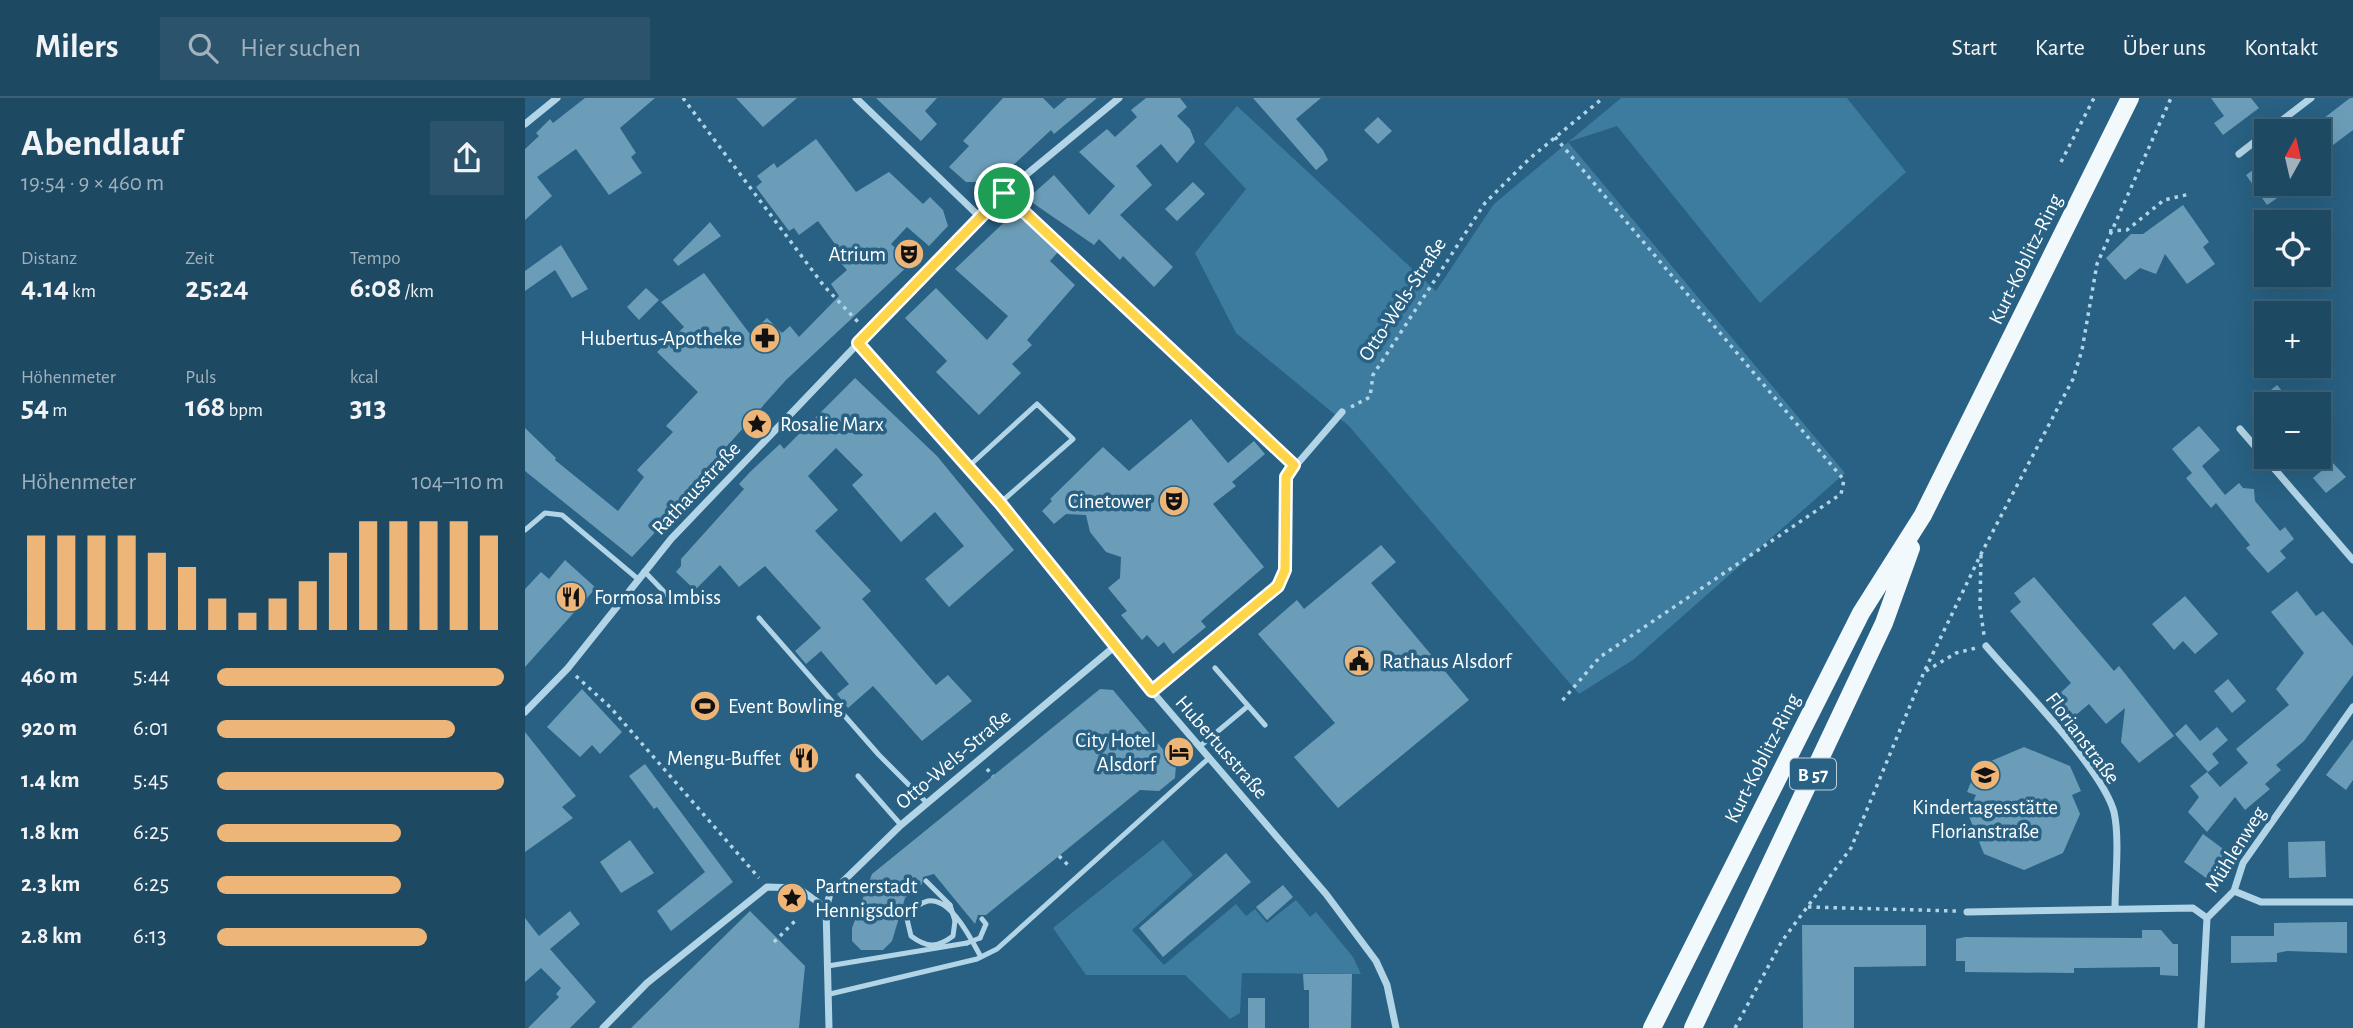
<!DOCTYPE html>
<html lang="de">
<meta charset="utf-8">
<style>
:root{--surface:#1e4962;--page:#2b536b;--text:#f1f3f6;--muted:#a1b2be;--line:#3c6177;--accent:#eeb578}
body{margin:0;font-family:"Alegreya Sans",sans-serif;background:var(--page);color:var(--text);height:100vh;display:flex;flex-direction:column;font-size:26px;white-space:nowrap}
*{box-sizing:border-box;margin:0}
p{font-size:23px;color:var(--muted)}
.icon{flex:none;width:38px;height:38px;fill:none;stroke:currentColor;stroke-width:2;stroke-linecap:round;stroke-linejoin:round}
.map{position:relative;flex:1;overflow:hidden}
.panel{display:flex;flex-direction:column;background:var(--surface);width:525px}
.panel>*{flex:none}
.needle{width:46px;rotate:8deg}
.buttons{position:absolute;left:1729px;top:21px;display:grid;gap:14px}
.buttons a{display:grid;place-items:center;width:77px;height:77px;border-radius:0px;background:var(--surface);box-shadow:0 7px 28px #0002,0 0 0 2px var(--line);font-size:35px}
.pin{position:absolute;display:grid;place-items:center;width:60px;height:60px;color:#fff;margin:-30px;border:4px solid #fff;border-radius:50%;box-shadow:0 2px 7px #0007}
.round{display:grid;place-items:center;flex:none;width:74px;height:74px;border-radius:0px;background:var(--page)}
.summary{display:flex;align-items:center;justify-content:space-between;height:119px;padding:0 21px}
h1{font-size:38px;font-weight:700;line-height:52px}
.figures{display:grid;grid-template-columns:repeat(3,1fr);gap:10px;height:119px;padding:7px 21px}
.figures div{display:grid;align-content:center}
.figures b{font-size:30px;font-weight:700}
.figures small{font-size:19px;font-weight:400}
.figures p{font-size:19px}
.chart{height:196px;padding:14px 21px}
.chart p{display:flex;justify-content:space-between}
.chart svg{width:100%;height:126px;margin-top:7px;stroke:var(--accent);stroke-width:6}
ul{padding:0 21px;list-style:none;font-size:23px}
li{display:grid;grid-template-columns:112px 84px 1fr;align-items:center;height:52px}
li i{height:18px;border-radius:9px;background:var(--accent)}
header{display:flex;align-items:center;gap:42px;box-sizing:border-box;height:98px;padding:0 35px;background:var(--surface);border-bottom:2px solid var(--line)}
header strong{font-size:33px}
nav{display:flex;gap:38px;margin-inline-start:auto;font-size:24px}
.search{width:490px;height:63px;background:var(--page);display:flex;align-items:center;gap:18px;box-sizing:border-box;padding:0 24px;border-radius:0px;color:var(--muted);font-size:26px}
main{display:flex;flex:1;min-height:0}
.map>svg:first-child{display:block}
</style>
<header>
<strong>Milers</strong>
<div class="search"><svg class="icon" aria-label="search" viewBox="0 0 24 24"><circle cx="10" cy="10" r="6"/><path d="M15 15l6 6"/></svg>Hier suchen</div>
<nav><a>Start</a><a>Karte</a><a>Über uns</a><a>Kontakt</a></nav>
</header>
<main>
<section class="panel">
<div class="summary"><div><h1>Abendlauf</h1><p>19:54 · 9 × 460 m</p></div><a class="round"><svg class="icon" aria-label="share" viewBox="0 0 24 24"><path d="M12 15V3M7 8l5-5 5 5M5 13v7h14v-7"/></svg></a></div>
<div class="figures">
<div><p>Distanz</p><b>4.14<small> km</small></b></div>
<div><p>Zeit</p><b>25:24</b></div>
<div><p>Tempo</p><b>6:08<small> /km</small></b></div>
</div>
<div class="figures">
<div><p>Höhenmeter</p><b>54<small> m</small></b></div>
<div><p>Puls</p><b>168<small> bpm</small></b></div>
<div><p>kcal</p><b>313</b></div>
</div>
<div class="chart"><p><span>Höhenmeter</span>104–110 m</p>
<svg viewBox="0 0 160 44" preserveAspectRatio="none"><path d="M5 44V11M15 44V11M25 44V11M35 44V11M45 44V17M55 44V22M65 44V33M75 44V38M85 44V33M95 44V27M105 44V17M115 44V6M125 44V6M135 44V6M145 44V6M155 44V11"/></svg>
</div>
<ul>
<li><b>460 m</b>5:44<i style="width:100%"></i></li>
<li><b>920 m</b>6:01<i style="width:83%"></i></li>
<li><b>1.4 km</b>5:45<i style="width:100%"></i></li>
<li><b>1.8 km</b>6:25<i style="width:64%"></i></li>
<li><b>2.3 km</b>6:25<i style="width:64%"></i></li>
<li><b>2.8 km</b>6:13<i style="width:73%"></i></li>
</ul>
</section>
<div class="map">
<svg width="1828" height="930" viewBox="0 0 1828 930">
<rect width="100%" height="100%" fill="#286183"/>
<path fill="#3d7c9f" d="M 1096,0 L 1322,0 L 1381,74 L 1235,205 L 1092,28 L 1043,44 L 1320,375 L 1108,562 L 1054,596 L 824,328 L 711,235 L 670,155 L 721,91 L 679,46 L 712,8 L 911,193 L 969,106 Z
M 638,742 L 668,777 L 607,832 L 639,867 L 711,806 L 721,818 L 730,811 L 742,825 L 771,802 L 785,819 L 791,814 L 828,859 L 836,876 L 717,875 L 715,915 L 705,921 L 660,877 L 561,877 L 528,830 Z"/>
<path fill="#6c9db8" d="M 60,0 L 130,0 L 95,30 L 111,55 L 106,59 L 117,75 L 84,97 L 51,51 L 12,79 L 27,98 L 0,122 L 0,51 L 14,38 L 11,35 L 25,21 L 28,25 Z
M 211,0 L 272,0 L 238,29 Z
M 351,0 L 412,0 L 400,13 L 412,26 L 396,43 Z
M 478,0 L 518,0 L 529,11 L 542,0 L 572,0 L 529,36 L 526,32 L 470,84 L 441,84 L 424,69 L 444,48 L 438,43 Z
M 621,0 L 655,0 L 662,9 L 652,18 L 665,31 L 670,44 L 652,65 L 636,46 L 611,68 L 627,87 L 595,117 L 648,169 L 629,189 L 598,158 L 595,162 L 574,141 L 569,147 L 502,101 L 529,77 L 564,117 L 590,88 L 554,54 L 582,31 L 590,39 L 612,19 L 606,12 Z
M 728,0 L 796,0 L 771,21 L 798,52 L 803,62 L 791,72 Z
M 1686,0 L 1726,0 L 1734,10 L 1698,37 L 1689,25 L 1699,18 Z
M 1825,0 L 1828,0 L 1828,32 L 1800,53 L 1794,45 L 1794,24 Z
M 853,19 L 867,33 L 853,46 L 839,32 Z
M 291,41 L 331,94 L 364,74 L 398,106 L 405,99 L 418,112 L 423,128 L 404,148 L 382,129 L 366,146 L 386,165 L 261,282 L 194,357 L 197,360 L 133,426 L 136,428 L 107,459 L 0,373 L 0,330 L 31,360 L 30,362 L 93,413 L 119,379 L 112,372 L 148,334 L 141,328 L 173,294 L 132,254 L 159,229 L 136,204 L 179,175 L 225,236 L 242,220 L 257,235 L 265,228 L 274,239 L 314,198 L 306,186 L 322,172 L 306,154 L 310,146 L 293,123 L 274,137 L 269,130 L 264,133 L 231,89 L 237,84 L 232,78 L 249,65 L 252,70 Z
M 1741,45 L 1741,86 L 1773,86 L 1742,107 L 1721,77 L 1728,72 Z
M 668,84 L 680,96 L 652,123 L 640,111 Z
M 1658,107 L 1684,144 L 1678,149 L 1690,166 L 1662,186 L 1640,156 L 1631,176 L 1615,170 L 1600,182 L 1581,160 L 1606,136 L 1618,136 Z
M 492,112 L 534,153 L 525,163 L 550,187 L 502,242 L 507,247 L 487,266 L 496,275 L 454,317 L 411,274 L 422,263 L 380,220 L 411,190 L 462,242 L 483,218 L 430,171 Z
M 185,124 L 196,138 L 153,168 L 148,162 Z
M 36,147 L 63,191 L 47,200 L 30,172 L 0,193 L 0,173 Z
M 121,190 L 134,202 L 114,222 L 102,209 Z
M 330,280 L 412,358 L 489,452 L 424,509 L 400,481 L 439,448 L 410,414 L 376,444 L 327,387 L 338,377 L 311,350 L 283,378 L 313,412 L 290,433 L 346,493 L 337,501 L 411,587 L 423,577 L 447,603 L 397,643 L 348,588 L 323,610 L 312,596 L 324,586 L 296,553 L 281,566 L 270,553 L 296,530 L 240,468 L 214,489 L 195,467 L 170,492 L 151,474 L 156,468 L 156,461 L 219,391 L 214,386 L 225,374 L 255,346 L 259,351 Z
M 1752,287 L 1768,306 L 1729,306 Z
M 666,321 L 703,365 L 729,343 L 740,356 L 707,384 L 711,388 L 688,406 L 739,469 L 676,523 L 681,529 L 648,556 L 639,544 L 633,549 L 622,537 L 617,542 L 596,517 L 602,513 L 583,490 L 595,480 L 596,459 L 581,454 L 565,434 L 561,417 L 541,416 L 529,426 L 517,413 L 527,403 L 525,401 L 578,349 L 604,373 Z
M 1674,328 L 1695,352 L 1677,368 L 1700,397 L 1714,385 L 1718,390 L 1729,391 L 1730,403 L 1755,433 L 1760,429 L 1769,441 L 1755,453 L 1761,460 L 1743,475 L 1721,450 L 1725,447 L 1691,405 L 1686,410 L 1661,380 L 1667,375 L 1647,351 Z
M 1807,364 L 1821,379 L 1801,395 L 1788,380 Z
M 856,447 L 871,464 L 846,485 L 944,602 L 813,710 L 769,659 L 810,625 L 733,536 L 772,502 L 779,511 Z
M 40,462 L 71,490 L 0,569 L 0,491 L 16,474 L 24,481 Z
M 1509,479 L 1589,573 L 1594,568 L 1649,638 L 1614,665 L 1596,644 L 1600,610 L 1581,626 L 1564,606 L 1539,627 L 1527,613 L 1538,605 L 1532,598 L 1546,585 L 1485,513 L 1496,504 L 1489,495 Z
M 1772,493 L 1791,518 L 1798,513 L 1828,548 L 1828,577 L 1779,643 L 1751,667 L 1756,672 L 1740,686 L 1745,691 L 1720,712 L 1710,699 L 1682,734 L 1663,714 L 1674,699 L 1665,688 L 1682,674 L 1695,689 L 1723,665 L 1711,651 L 1764,607 L 1751,591 L 1779,555 L 1746,514 Z
M 1660,498 L 1693,536 L 1670,556 L 1658,543 L 1649,552 L 1627,526 Z
M 1703,581 L 1721,603 L 1707,615 L 1689,593 Z
M 57,591 L 97,634 L 75,656 L 67,647 L 55,659 L 22,629 Z
M 575,591 L 588,592 L 651,667 L 650,680 L 634,693 L 615,692 L 461,817 L 453,817 L 450,826 L 409,776 L 398,779 L 397,786 L 380,800 L 367,843 L 358,852 L 336,852 L 327,843 L 327,830 L 347,776 Z
M 1661,626 L 1675,643 L 1692,629 L 1703,642 L 1687,656 L 1694,665 L 1683,674 L 1650,636 Z
M 0,634 L 51,698 L 37,709 L 48,720 L 0,754 Z
M 1828,641 L 1828,682 L 1821,692 L 1801,677 Z
M 1499,649 L 1545,668 L 1556,693 L 1547,697 L 1555,716 L 1538,755 L 1499,772 L 1459,756 L 1443,716 L 1451,697 L 1442,694 L 1452,669 Z
M 120,666 L 208,784 L 146,833 L 132,813 L 180,774 L 132,709 L 129,711 L 104,678 Z
M 1678,736 L 1701,753 L 1681,780 L 1659,764 Z
M 105,742 L 129,775 L 96,795 L 75,764 Z
M 1800,743 L 1801,779 L 1764,780 L 1763,744 Z
M 701,755 L 726,784 L 638,859 L 614,830 Z
M 758,787 L 768,799 L 742,822 L 731,809 Z
M 45,813 L 55,826 L 25,851 L 71,904 L 45,930 L 3,930 L 34,899 L 31,896 L 36,890 L 16,870 L 0,884 L 0,820 L 14,838 Z
M 225,813 L 280,868 L 274,930 L 106,930 Z
M 1822,824 L 1822,855 L 1762,853 L 1752,855 L 1752,864 L 1706,865 L 1706,838 L 1749,838 L 1749,825 Z
M 1277,827 L 1401,827 L 1401,868 L 1329,869 L 1329,930 L 1278,930 Z
M 1617,832 L 1636,832 L 1648,846 L 1653,846 L 1653,878 L 1635,877 L 1635,869 L 1558,870 L 1549,870 L 1549,875 L 1440,874 L 1440,863 L 1431,863 L 1431,841 L 1440,839 L 1617,840 Z
M 778,876 L 827,876 L 826,930 L 784,930 L 784,892 L 779,892 Z
M 723,900 L 740,900 L 740,930 L 723,930 Z"/>
<g fill="none" stroke-linecap="round" stroke-linejoin="round">
<path stroke="#b1d4e6" stroke-width="3.5" stroke-dasharray="3.5 5" stroke-linecap="butt" d="M 158,0 L 299,188 L 334,225
M 1030,39 L 1319,382 L 1316,396 L 1075,559 L 1036,604
M 1536,64 L 1569,0
M 487,103 L 763,360
M 1584,133 L 1602,132 L 1639,102 L 1665,96
M 826,309 L 845,299 L 848,277 L 960,105 L 1004,61 L 1078,0
M 1456,457 L 1455,509 L 1459,537
M 1401,573 L 1431,555 L 1451,550
M 51,578 L 85,609 L 234,780
M 462,671 L 468,678
M 534,758 L 545,769
M 1283,809 L 1432,813
M 249,844 L 270,823
M 1210,930 L 1257,843 L 1326,750 L 1399,574 L 1456,456 L 1548,281 L 1557,252 L 1572,166 L 1646,0"/>
<path stroke="#b1d4e6" stroke-width="5" d="M 443,369 L 512,306 L 548,341 L 475,405
M 0,432 L 20,415 L 37,417 L 113,481
M 119,473 L 145,500
M 234,520 L 354,657 L 402,705
M 690,570 L 740,627
M 674,649 L 723,608
M 333,678 L 376,727
M 401,783 L 425,807
M 430,823 L 428,838 C 412,850 402,850 386,838 L 382,821 C 412,773 441,832 456,859
M 455,840 L 461,826 L 457,821
M 303,868 L 442,845
M 305,896 L 452,861 L 472,851 L 684,660"/>
<path stroke="#b1d4e6" stroke-width="7" d="M 331,0 L 456,120
M 0,26 L 32,0
M 1743,33 L 1786,0
M 1714,56 L 1741,35
M 333,245 L 475,405 L 589,549 L 801,796 L 851,863 L 862,887 L 871,930
M 1715,331 L 1828,462
M 1461,548 C 1493,586 1577,670 1589,714 C 1595,741 1590,783 1590,811
M 627,593 L 753,488 L 760,472 L 761,379 L 817,314
M 0,614 L 43,570 L 146,441 L 343,235 L 479,95 L 594,0
M 1709,793 L 1736,804 L 1828,804
M 1442,814 L 1668,810 L 1682,820
M 78,930 L 122,885 L 242,789 L 273,790 L 301,810
M 304,930 L 301,810 L 305,796 L 376,727 L 589,549
M 1676,930 L 1682,820 L 1709,793 L 1718,765 L 1828,609"/>
<path stroke="#f2f9fd" stroke-width="18" d="M 1127,930 L 1336,515 L 1398,417 L 1605,0
M 1168,930 L 1359,525 L 1386,450"/>
<path stroke="#b1d4e6" stroke-width="5" d="M 425,807 L 430,823
M 442,845 L 455,840"/>
</g>
<g fill="none" stroke-linecap="round" stroke-linejoin="round">
<g stroke="#fff" stroke-width="14">
<path id="route" d="M 479,95 L 769,367 L 761,379 L 760,472 L 753,488 L 627,593 L 475,405 L 333,245 Z"/>
</g>
<use href="#route" stroke="#ffd54a" stroke-width="9"/>
</g>
<defs>
<g id="theatre-disc" transform="scale(1.575)"><circle r="9.5" fill="#eeb578" stroke="#286183"/><path d="M-5-5.5Q0-4 5-5.5V0Q5 5 0 6Q-5 5-5 0ZM-3.3-2.5H-1v1.5H-3.3ZM1-2.5H3.3v1.5H1ZM-2.8 1Q0 5.5 2.8 1Z" fill="#111"/></g>
<g id="pharmacy-disc" transform="scale(1.575)"><circle r="9.5" fill="#eeb578" stroke="#286183"/><path d="M-2-6h4v4h4v4h-4v4h-4v-4h-4v-4h4Z" fill="#111"/></g>
<g id="sight-disc" transform="scale(1.575)"><circle r="9.5" fill="#eeb578" stroke="#286183"/><path d="M0-6L1.8-2.2L6-1.7L2.9 1.2L3.7 5.4L0 3.3L-3.7 5.4L-2.9 1.2L-6-1.7L-1.8-2.2Z" fill="#111"/></g>
<g id="restaurant-disc" transform="scale(1.575)"><circle r="9.5" fill="#eeb578" stroke="#286183"/><path d="M-5-6h1v4h1v-4h1v4h1v-4h1v5L-1.5 .5V6h-2V.5L-5-1ZM5-6V6H3V1.5H1.5Q1.5-4 5-6Z" fill="#111"/></g>
<g id="civic-disc" transform="scale(1.575)"><circle r="9.5" fill="#eeb578" stroke="#286183"/><path d="M-.6-6.5H3V-4.5H.6V-3L4-1V1h2V6H-6V1h2V-1L-.6-3ZM-1.2 2.5V6h2.4V2.5Z" fill="#111"/></g>
<g id="stadium-disc" transform="scale(1.575)"><circle r="9.5" fill="#eeb578" stroke="#286183"/><path d="M0-5a6.5 5 0 1 0 0 10a6.5 5 0 1 0 0-10ZM-3.5-1.8h7v3.6h-7Z" fill="#111"/></g>
<g id="hotel-disc" transform="scale(1.575)"><circle r="9.5" fill="#eeb578" stroke="#286183"/><path d="M-6-4.5h1.5V1H6V5H4.5V3h-9V5H-6ZM-4 0a1.8 1.8 0 1 1 3.6 0ZM.5 0V-2.5h3Q6-2.5 6 0Z" fill="#111"/></g>
<g id="school-disc" transform="scale(1.575)"><circle r="9.5" fill="#eeb578" stroke="#286183"/><path d="M0-5L7-2L0 1L-7-2ZM-4 1L0 2.5L4 1V4Q0 6-4 4Z" fill="#111"/></g>
</defs>
<g fill-rule="evenodd">
<use href="#theatre-disc" x="384" y="156"/>
<use href="#pharmacy-disc" x="240" y="240"/>
<use href="#sight-disc" x="232" y="326"/>
<use href="#theatre-disc" x="649" y="403"/>
<use href="#restaurant-disc" x="46" y="499"/>
<use href="#civic-disc" x="834" y="563"/>
<use href="#stadium-disc" x="180" y="608"/>
<use href="#hotel-disc" x="654" y="654"/>
<use href="#restaurant-disc" x="279" y="660"/>
<use href="#school-disc" x="1460" y="677"/>
<use href="#sight-disc" x="267" y="800"/>
</g>
<g text-anchor="middle" stroke-width="7" stroke-linejoin="round" paint-order="stroke">
<rect fill="#286183" stroke="#bed0da" stroke-width="2" x="1265" y="660.5" width="46" height="31" rx="5"/>
<g font-size="19" font-weight="bold" fill="#fff">
<text x="1288" y="683">B 57</text>
</g>
<g font-size="21" fill="#fff" stroke="#286183" text-anchor="end">
<text x="361" y="163">Atrium</text>
<text x="217" y="247">Hubertus-Apotheke</text>
<text x="255" y="333" text-anchor="start">Rosalie Marx</text>
<text x="626" y="410">Cinetower</text>
<text x="69" y="506" text-anchor="start">Formosa Imbiss</text>
<text x="857" y="570" text-anchor="start">Rathaus Alsdorf</text>
<text x="203" y="615" text-anchor="start">Event Bowling</text>
<text x="631" y="649">City Hotel<tspan x="631" dy="24">Alsdorf</tspan></text>
<text x="256" y="667">Mengu-Buffet</text>
<text x="1460" y="716" text-anchor="middle">Kindertagesstätte<tspan x="1460" dy="24">Florianstraße</tspan></text>
<text x="290" y="795" text-anchor="start">Partnerstadt<tspan x="290" dy="24">Hennigsdorf</tspan></text>
</g>
<g font-size="21" fill="#fff" stroke="#286183">
<text transform="translate(1500 161) rotate(-64)" y="7">Kurt-Koblitz-Ring</text>
<text transform="translate(877 201) rotate(-57)" y="7">Otto-Wels-Straße</text>
<text transform="translate(171 390) rotate(-47)" y="7">Rathausstraße</text>
<text transform="translate(1558 640) rotate(53)" y="7">Florianstraße</text>
<text transform="translate(697 649) rotate(49)" y="7">Hubertusstraße</text>
<text transform="translate(1237 660) rotate(-63)" y="7">Kurt-Koblitz-Ring</text>
<text transform="translate(428 661) rotate(-40)" y="7">Otto-Wels-Straße</text>
<text transform="translate(1710 751) rotate(-58)" y="7">Mühlenweg</text>
</g>
</g>
</svg>
<div class="buttons">
<a><svg class="needle" viewBox="-14 -14 28 28"><path d="M0-13l5 13h-10z" fill="#e53935"/><path d="M0 13l5-13h-10z" fill="#a1b2be"/></svg></a>
<a><svg class="icon" aria-label="locate" viewBox="0 0 24 24"><circle cx="12" cy="12" r="6"/><path d="M12 2v4M12 18v4M2 12h4M18 12h4"/></svg></a>
<a>+</a>
<a>−</a>
</div>
<div class="pin" style="left:479px;top:95px;background:#1e9e55"><svg class="icon" aria-label="arrive" viewBox="0 0 24 24"><path d="M6 21V4h12l-3 4 3 4H6"/></svg></div>
</div>
</main>
